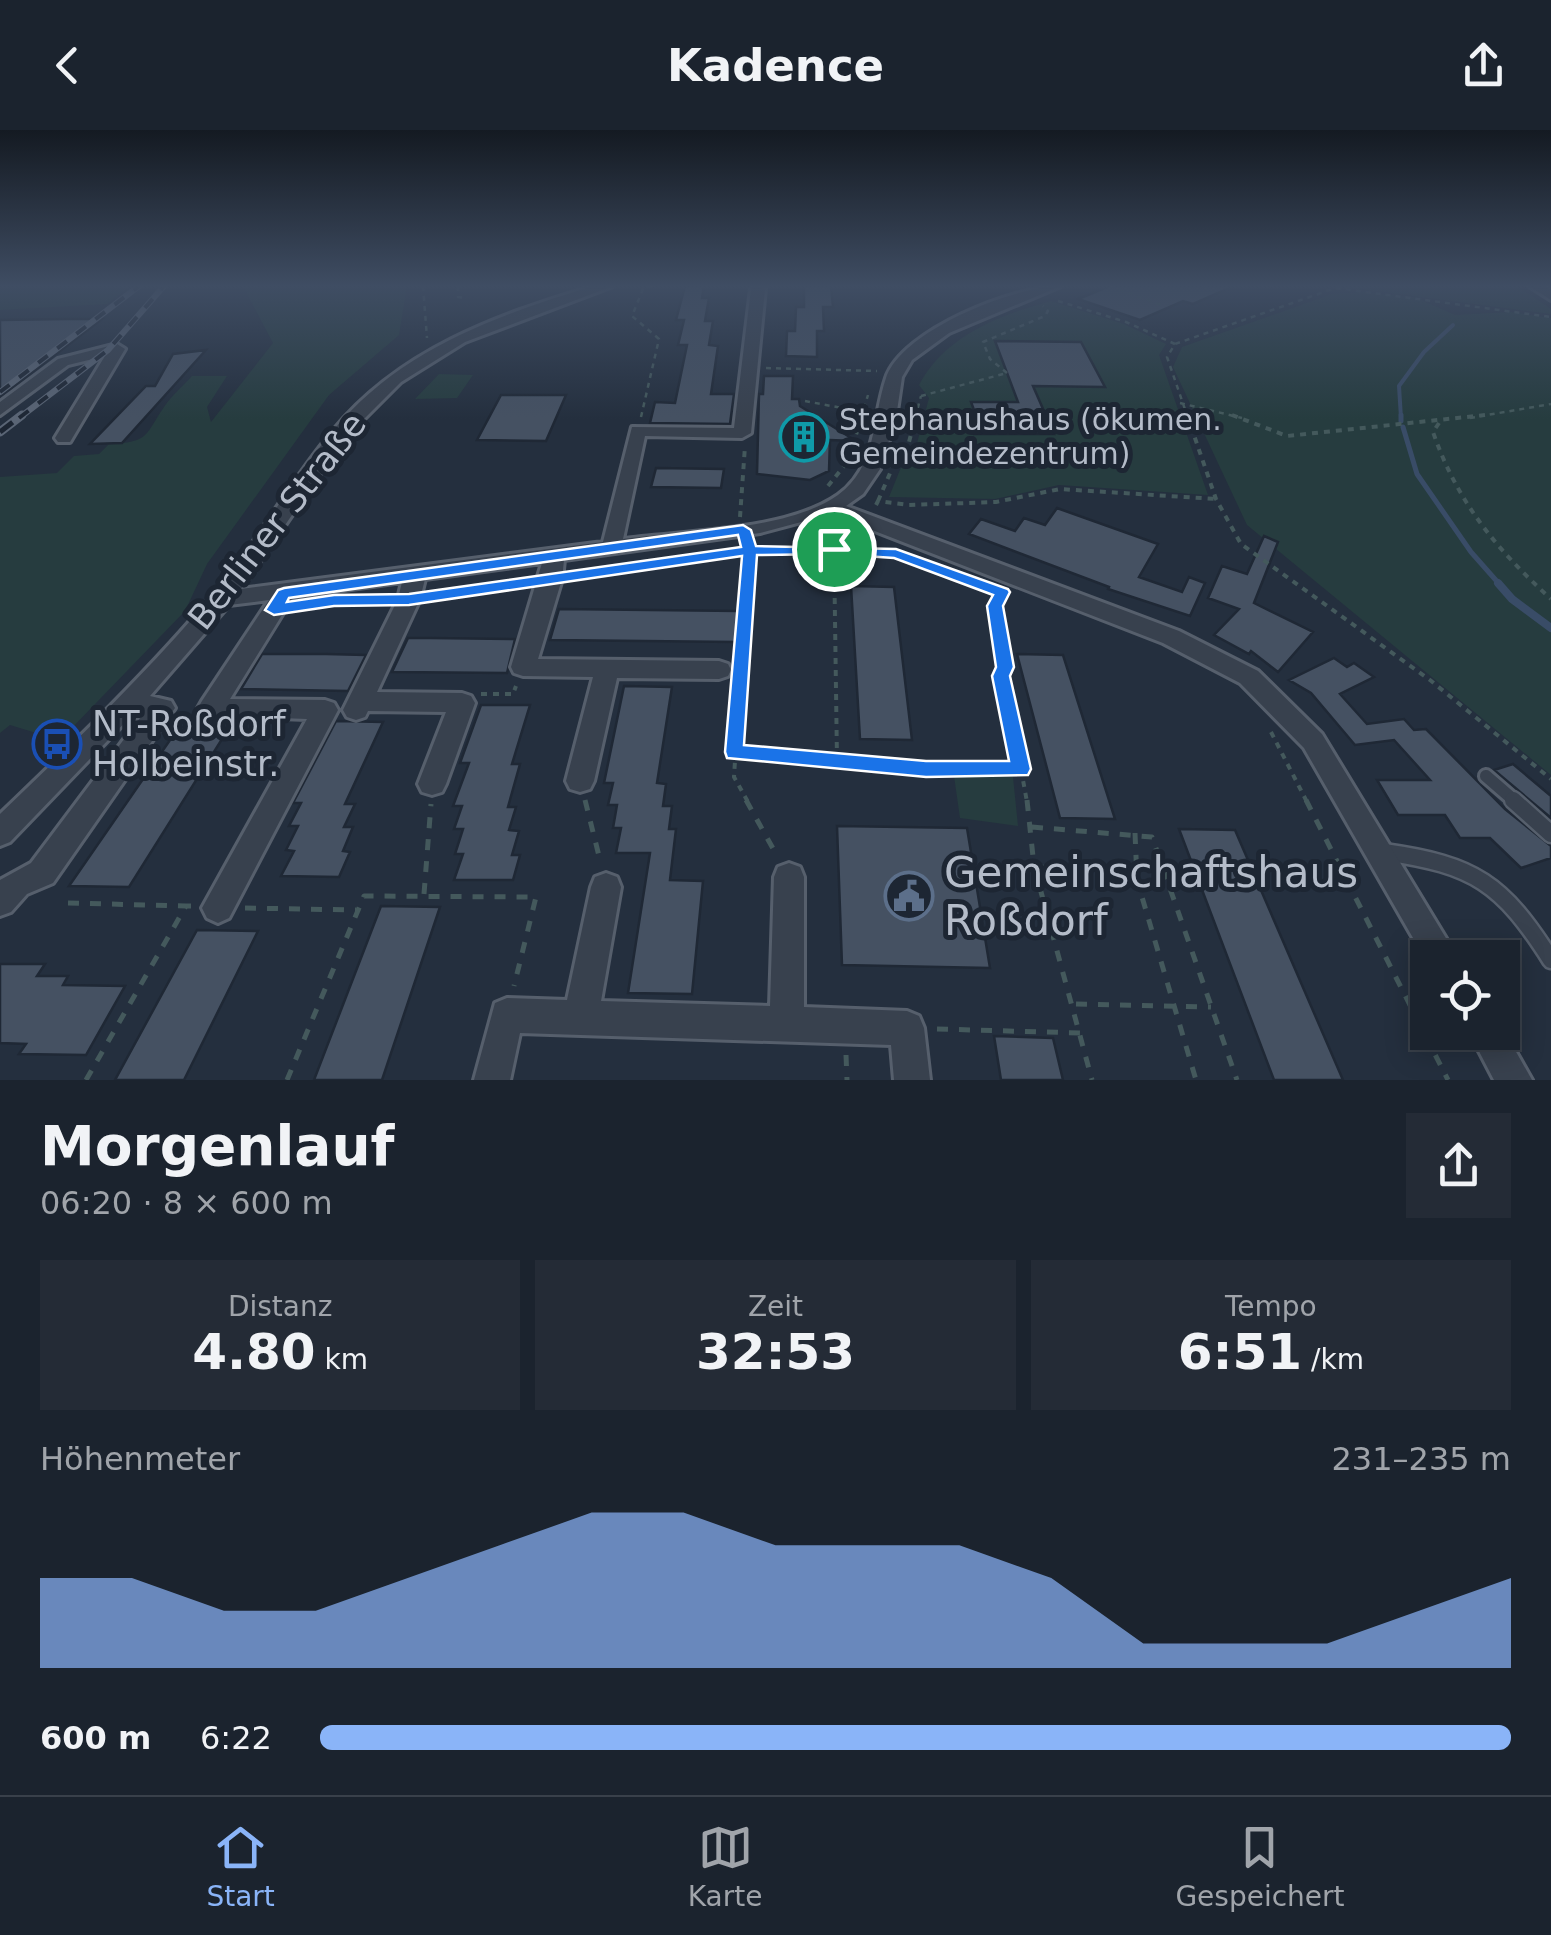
<!DOCTYPE html>
<html lang="de">
<meta charset="utf-8">
<style>
:root{--surface:#1b232e;--page:#242b36;--text:#f1f3f6;--muted:#a0a4aa;--line:#39404a;--accent:#8ab4f8}
body{margin:0;font-family:"DejaVu Sans",sans-serif;background:var(--page);color:var(--text);height:100vh;display:flex;flex-direction:column;font-size:38px;white-space:nowrap}
*{box-sizing:border-box;margin:0}
p{font-size:32px;color:var(--muted)}
.icon{flex:none;width:55px;height:55px;fill:none;stroke:currentColor;stroke-width:2;stroke-linecap:round;stroke-linejoin:round}
.map{position:relative;height:950px;overflow:hidden}
.side{display:flex;flex-direction:column;background:var(--surface);flex:1}
.side>*{flex:none}
.fabs{position:absolute;left:1410px;top:810px;display:grid;gap:20px}
.fabs a{display:grid;place-items:center;width:110px;height:110px;border-radius:0px;background:var(--surface);box-shadow:0 5px 25px #0003,0 0 0 2px var(--line);font-size:50px}
.pin{position:absolute;display:grid;place-items:center;width:85px;height:85px;color:#fff;margin:-42px;border:5px solid #fff;border-radius:50%;box-shadow:0 2px 10px #0007}
.round{display:grid;place-items:center;flex:none;width:105px;height:105px;border-radius:0px;background:var(--page)}
.head{display:flex;align-items:center;justify-content:space-between;height:170px;padding:0 40px}
h1{font-size:55px;font-weight:800;line-height:75px}
.metrics{display:grid;grid-template-columns:repeat(3,1fr);gap:15px;height:170px;padding:10px 40px}
.metrics div{display:grid;align-content:center;border-radius:0px;background:var(--page);text-align:center}
.metrics b{font-size:50px;font-weight:800}
.metrics small{font-size:28px;font-weight:400}
.metrics p{font-size:28px}
.chart{height:280px;padding:20px 40px}
.chart p{display:flex;justify-content:space-between}
.chart svg{width:100%;height:180px;margin-top:10px;fill:var(--accent);opacity:.7}
ul{padding:0 40px;list-style:none;font-size:32px}
li{display:grid;grid-template-columns:160px 120px 1fr;align-items:center;height:75px}
li i{height:25px;border-radius:12px;background:var(--accent)}
header{display:flex;justify-content:space-between;align-items:center;height:130px;padding:0 40px;background:var(--surface);font-size:45px;font-weight:800}
.tab-bar{display:flex;justify-content:space-around;align-items:center;height:140px;border-top:2px solid var(--line);background:var(--surface);font-size:28px;color:var(--muted)}
.tab-bar a{display:grid;justify-items:center;gap:5px}
.tab-bar .active{color:var(--accent)}
.map>svg:first-child{display:block}
</style>
<header><svg class="icon" aria-label="back" viewBox="0 0 24 24"><path d="M15 5l-7 7 7 7"/></svg>Kadence<svg class="icon" aria-label="share" viewBox="0 0 24 24"><path d="M12 15V3M7 8l5-5 5 5M5 13v7h14v-7"/></svg></header>
<div class="map">
<svg width="1551" height="950" viewBox="0 0 1551 950">
<rect width="100%" height="100%" fill="#242f3e"/>
<path fill="#263c3f" d="M 0,156 L 130,156 L 107,174 L 0,180 Z
M 243,156 L 407,156 L 399,205 L 329,265 L 207,434 L 185,481 L 68,602 L 33,602 L 10,595 L 0,603 L 0,347 L 57,343 L 74,326 L 99,324 L 109,314 C 149,312 144,307 164,277 C 171,266 183,256 192,246 L 227,246 L 207,277 L 211,292 L 273,213 Z
M 1517,156 L 1551,179 L 1551,184 L 1345,157 Z
M 1363,162 L 1414,167 L 1455,185 L 1511,182 L 1551,188 L 1551,645 L 1247,395 L 1173,237 L 1182,217 L 1332,164 Z
M 1051,171 L 1124,194 L 1166,214 L 1159,225 L 1208,365 L 1059,355 L 995,369 L 889,367 L 908,320 L 916,317 L 929,268 L 919,255 C 945,206 999,185 1051,171 Z
M 439,244 L 473,245 L 457,268 L 415,269 Z
M 954,646 L 1013,647 L 1018,696 L 960,688 Z"/>
<g fill="none" stroke-linecap="round" stroke-linejoin="round">
<path stroke="#394c67" stroke-width="4" d="M 1401,288 L 1399,256 L 1424,222 L 1453,195"/>
<path stroke="#394c67" stroke-width="5" d="M 1401,285 L 1401,291
M 1403,297 L 1417,344 L 1471,422 L 1501,456"/>
<path stroke="#394c67" stroke-width="8" d="M 1498,453 L 1512,469 L 1551,498"/>
</g>
<path fill="#455162" stroke="#1f2835" stroke-width="2.5" d="M 685,156 L 704,156 L 702,168 L 709,168 L 705,191 L 713,191 L 709,215 L 718,216 L 711,264 L 734,264 L 730,294 L 650,293 L 655,272 L 675,273 L 687,215 L 678,215 L 684,190 L 676,190 Z
M 804,156 L 831,156 L 833,177 L 823,177 L 824,201 L 817,201 L 817,227 L 786,226 L 787,201 L 795,201 L 796,177 L 804,177 Z
M 1110,156 L 1234,156 L 1193,174 L 1183,171 L 1140,190 L 1078,169 Z
M 66,189 L 102,189 L 0,267 L 0,190 Z
M 995,211 L 1081,212 L 1105,257 L 1033,256 L 1054,304 L 974,304 L 967,280 L 974,280 L 971,272 L 1018,272 Z
M 206,220 L 122,313 L 90,314 L 146,256 L 155,256 L 173,224 Z
M 764,246 L 793,246 L 792,269 L 799,269 L 800,276 L 856,311 L 830,310 L 829,341 L 810,350 L 757,344 L 759,264 L 763,264 Z
M 501,265 L 566,265 L 546,311 L 477,310 Z
M 656,338 L 724,339 L 721,358 L 651,357 Z
M 1057,378 L 1158,414 L 1139,447 L 1182,462 L 1189,447 L 1205,453 L 1190,486 L 1108,459 L 1109,457 L 969,404 L 981,389 L 1015,401 L 1024,388 L 1045,395 Z
M 1264,406 L 1278,412 L 1254,473 L 1313,502 L 1278,542 L 1251,521 L 1249,524 L 1214,505 L 1239,479 L 1208,468 L 1222,436 L 1247,444 Z
M 851,456 L 894,457 L 912,610 L 860,609 Z
M 559,479 L 739,481 L 737,512 L 550,510 Z
M 408,508 L 430,508 L 515,509 L 507,543 L 392,542 Z
M 262,524 L 326,524 L 366,525 L 348,561 L 241,559 Z
M 1017,524 L 1063,525 L 1115,689 L 1060,688 Z
M 1334,528 L 1347,537 L 1354,533 L 1374,547 L 1340,564 L 1367,594 L 1404,589 L 1414,600 L 1426,599 L 1505,679 L 1551,716 L 1551,728 L 1521,738 L 1490,708 L 1460,708 L 1445,685 L 1398,685 L 1377,650 L 1430,650 L 1394,610 L 1355,615 L 1311,563 L 1289,550 Z
M 624,556 L 672,557 L 657,653 L 666,654 L 663,676 L 672,676 L 669,699 L 676,699 L 670,750 L 703,751 L 692,864 L 628,863 L 650,723 L 616,723 L 621,698 L 613,698 L 617,675 L 608,675 L 613,653 L 604,653 Z
M 481,575 L 530,575 L 512,634 L 520,634 L 508,677 L 516,677 L 509,700 L 519,701 L 512,725 L 520,725 L 513,750 L 454,750 L 463,724 L 455,724 L 463,699 L 454,699 L 462,676 L 453,676 L 469,633 L 460,633 Z
M 336,591 L 383,592 L 345,674 L 355,674 L 344,697 L 353,697 L 343,721 L 350,722 L 339,747 L 281,746 L 294,721 L 286,720 L 298,696 L 289,696 L 301,673 L 293,673 Z
M 179,597 L 229,598 L 129,757 L 69,756 Z
M 1513,634 L 1551,666 L 1551,688 L 1494,640 Z
M 837,696 L 967,698 L 990,838 L 842,835 Z
M 1179,699 L 1235,700 L 1343,950 L 1274,950 Z
M 381,776 L 440,777 L 382,950 L 314,950 Z
M 197,800 L 258,801 L 184,950 L 115,950 Z
M 0,834 L 45,834 L 37,846 L 68,846 L 63,855 L 125,856 L 86,925 L 19,924 L 26,914 L 0,913 Z
M 994,906 L 1053,908 L 1063,950 L 1001,950 Z"/>
<g fill="none" stroke-linecap="round" stroke-linejoin="round">
<g stroke="#565f6c" stroke-width="18">
<path id="service-far1" d="M 1486,646 L 1516,672"/>
</g>
<g stroke="#565f6c" stroke-width="21">
<path id="service" d="M 1513,670 L 1551,704
M 1384,722 C 1475,735 1502,753 1551,830"/>
</g>
<g stroke="#565f6c" stroke-width="6">
<path id="minor" d="M 593,156 L 613,156 L 465,212 L 401,252 L 345,308 L 241,459 L 603,412 L 632,297 L 734,298 L 751,159 L 755,156 L 765,159 L 751,303 L 742,308 L 645,306 L 623,409 C 685,401 787,401 838,365 C 877,337 872,289 886,248 C 902,200 1015,156 1061,156 L 949,203 L 912,230 L 902,247 L 896,288 L 880,339 L 863,364 L 846,376 L 1179,501 L 1258,541 L 1322,604 L 1458,828 L 1428,828 L 1428,834 L 1304,618 L 1240,553 L 1163,513 L 831,384 L 760,403 L 564,430 L 562,449 L 538,529 L 719,531 L 728,534 L 731,540 L 728,546 L 719,549 L 617,548 L 594,651 L 590,659 L 580,662 L 570,659 L 566,651 L 593,547 L 523,546 L 514,543 L 511,537 L 542,433 L 425,449 L 420,469 L 377,562 L 462,563 L 471,566 L 475,573 L 446,654 L 442,662 L 432,665 L 422,662 L 418,654 L 446,582 L 368,581 L 365,587 L 356,590 L 347,587 L 343,580 L 398,469 L 402,452 L 293,467 L 230,569 L 325,570 L 334,573 L 338,580 L 229,788 L 218,793 L 207,788 L 202,778 L 307,589 L 202,585 L 198,578 L 202,571 L 269,470 L 229,475 L 150,566 L 171,571 L 175,578 L 53,753 L 27,764 L 11,782 L 0,786 L 0,750 L 31,733 L 143,584 L 135,582 L 10,712 L 0,716 L 0,684 C 75,612 149,541 216,461 C 258,411 290,352 332,302 C 399,220 495,186 593,156 Z
M 1529,156 L 1545,156 L 1551,160 L 1551,170 Z
M 117,214 L 125,219 L 70,312 L 58,312 L 55,308 L 105,226 L 68,235 L 0,285 L 0,272 L 58,229 Z
M 789,733 L 800,737 L 804,747 L 804,877 L 907,881 L 919,886 L 924,898 L 930,950 L 894,950 L 891,915 L 520,903 L 510,950 L 474,950 L 495,873 L 507,868 L 567,870 L 591,757 L 595,747 L 606,743 L 617,747 L 621,757 L 601,871 L 770,876 L 774,747 L 778,737 Z
M 1502,897 L 1532,950 L 1494,950 L 1469,902 L 1502,902 Z"/>
</g>
<path stroke="#44595c" stroke-width="2.5" stroke-dasharray="5 5" stroke-linecap="butt" d="M 423,156 L 427,208
M 458,156 L 458,167 L 467,168
M 1109,156 L 1164,176
M 1202,156 L 1211,158
M 1336,158 L 1551,187
M 1058,171 L 1126,192 L 1175,214
M 766,238 L 877,241
M 1007,243 L 990,229 L 983,212 L 1045,186 L 1048,181 L 1043,176
M 921,266 L 1007,243
M 805,271 L 863,282
M 1180,273 L 1242,288
M 641,287 L 659,209 L 632,186 L 643,159 L 654,156
M 861,288 L 868,265
M 915,288 L 921,266
M 1188,288 L 1167,227 L 1175,214 L 1341,156
M 1470,288 L 1551,274"/>
<path stroke="#44595c" stroke-width="4" stroke-dasharray="6 6" stroke-linecap="butt" d="M 1187,285 L 1216,369 L 1241,414 L 1430,550 L 1551,649
M 1232,285 L 1287,306 L 1485,285
M 1439,293 L 1433,302 C 1457,372 1497,420 1551,469
M 898,316 L 909,312 L 916,285
M 828,356 L 848,331 L 862,285
M 878,371 L 900,320
M 876,375 L 878,371 L 909,375 L 996,372 L 1060,359 L 1216,369
M 740,387 L 745,316
M 575,446 C 683,430 788,409 898,424
M 1001,464 L 995,475 L 1005,537 L 1001,546 L 1021,639
M 432,466 L 526,453
M 367,470 L 387,470
M 741,535 L 750,420
M 740,549 L 734,647 L 748,672
M 481,564 L 513,564 L 516,556
M 1271,602 L 1307,672
M 734,622 L 925,639 L 1021,639 L 1027,672
M 837,630 L 834,419 L 850,405"/>
<path stroke="#44595c" stroke-width="5" stroke-dasharray="11 11" stroke-linecap="butt" d="M 585,670 L 601,734
M 746,670 L 776,724
M 1027,670 L 1034,736 L 1092,950
M 1306,670 L 1448,950
M 1032,697 L 1152,707 L 1237,950
M 1135,703 L 1137,750 L 1196,950
M 1034,736 L 1137,750
M 424,764 L 431,674
M 68,773 L 186,776
M 245,778 L 356,780
M 1076,874 L 1211,877
M 937,899 L 1081,903
M 846,925 L 847,950
M 86,950 L 186,776 L 191,776
M 287,950 L 364,766 L 536,767 L 514,856"/>
<use href="#service-far1" stroke="#38414e" stroke-width="12"/>
<use href="#service" stroke="#38414e" stroke-width="16"/>
<use href="#minor" fill="#38414e" fill-rule="evenodd"/>
<g stroke="#5a6575" stroke-width="6">
<path id="rail-far1" d="M 0,262 L 139,156
M 19,288 L 108,220 L 164,156"/>
</g>
<g stroke="#5a6575" stroke-width="9">
<path id="rail" d="M 0,302 L 22,285"/>
</g>
<use href="#rail-far1" stroke="#1d2633" stroke-width="4" stroke-dasharray="12" stroke-linecap="butt"/>
<use href="#rail" stroke="#1d2633" stroke-width="5" stroke-dasharray="16" stroke-linecap="butt"/>
</g>
<linearGradient id="sky" x2="0" y2="1"><stop stop-color="#141a22"/><stop offset="0.54" stop-color="#3f4d63"/><stop offset="1" stop-color="#3f4d63" stop-opacity="0"/></linearGradient>
<rect width="1551" height="289" fill="url(#sky)"/>
<path fill="#1a73e8" stroke="#fff" stroke-width="2.5" fill-rule="evenodd" d="M 743,395 L 751,400 L 756,416 L 896,419 L 1008,459 L 1010,462 L 1003,476 L 1014,537 L 1010,546 L 1031,639 L 1028,645 L 926,647 L 727,628 L 725,622 L 742,426 L 409,475 L 334,476 L 274,485 L 265,480 L 278,460 L 284,458 ZM 738,405 L 741,417 L 409,464 L 334,465 L 287,472 L 289,468 ZM 834,424 L 894,428 L 993,465 L 987,476 L 996,537 L 992,546 L 1009,631 L 926,631 L 744,615 L 757,425 Z"/>
<defs>
<g id="building-ring" transform="scale(2.5)"><circle r="9.5" fill="#1d2633" stroke="#0f9aa8" stroke-width="1.5"/><path d="M-4-6H4V6H1V3H-1V6H-4ZM-2.5-4.3h1.7v1.8h-1.7ZM.8-4.3h1.7v1.8H.8ZM-2.5-1h1.7V.8h-1.7ZM.8-1h1.7V.8H.8Z" fill="#0f9aa8"/></g>
<g id="bus-ring" transform="scale(2.5)"><circle r="9.5" fill="#1d2633" stroke="#1a4fb4" stroke-width="1.5"/><path d="M-5-6H5V4H4V6H2V4H-2V6H-4V4H-5ZM-3.5-4V0h7V-4ZM-3.5 1.2v1.5H-2V1.2ZM2 1.2v1.5H3.5V1.2Z" fill="#1a4fb4"/></g>
<g id="civic-ring" transform="scale(2.5)"><circle r="9.5" fill="#1d2633" stroke="#5c6f8a" stroke-width="1.5"/><path d="M-.6-6.5H3V-4.5H.6V-3L4-1V1h2V6H-6V1h2V-1L-.6-3ZM-1.2 2.5V6h2.4V2.5Z" fill="#5c6f8a"/></g>
</defs>
<g fill-rule="evenodd">
<use href="#building-ring" x="804" y="307"/>
<use href="#bus-ring" x="57" y="614"/>
<use href="#civic-ring" x="909" y="766"/>
</g>
<g text-anchor="middle" stroke-width="10" stroke-linejoin="round" paint-order="stroke">
<g font-size="30" fill="#b4bcc9" stroke="#1d2633" text-anchor="start">
<text x="839" y="300">Stephanushaus (ökumen.<tspan x="839" dy="34">Gemeindezentrum)</tspan></text>
</g>
<g font-size="35" fill="#b4bcc9" stroke="#1d2633">
<text transform="translate(277 391) rotate(-52)" y="12">Berliner Straße</text>
</g>
<g font-size="35" fill="#b4bcc9" stroke="#1d2633" text-anchor="start">
<text x="92" y="606">NT-Roßdorf<tspan x="92" dy="40">Holbeinstr.</tspan></text>
</g>
<g font-size="42" fill="#b4bcc9" stroke="#1d2633" text-anchor="start">
<text x="944" y="757">Gemeinschaftshaus<tspan x="944" dy="48">Roßdorf</tspan></text>
</g>
</g>
</svg>
<div class="fabs">
<a><svg class="icon" aria-label="locate" viewBox="0 0 24 24"><circle cx="12" cy="12" r="6"/><path d="M12 2v4M12 18v4M2 12h4M18 12h4"/></svg></a>
</div>
<div class="pin" style="left:834px;top:419px;background:#1e9e55"><svg class="icon" aria-label="arrive" viewBox="0 0 24 24"><path d="M6 21V4h12l-3 4 3 4H6"/></svg></div>
</div>
<section class="side">
<div class="head"><div><h1>Morgenlauf</h1><p>06:20 · 8 × 600 m</p></div><a class="round"><svg class="icon" aria-label="share" viewBox="0 0 24 24"><path d="M12 15V3M7 8l5-5 5 5M5 13v7h14v-7"/></svg></a></div>
<div class="metrics">
<div><p>Distanz</p><b>4.80<small> km</small></b></div>
<div><p>Zeit</p><b>32:53</b></div>
<div><p>Tempo</p><b>6:51<small> /km</small></b></div>
</div>
<div class="chart"><p><span>Höhenmeter</span>231–235 m</p>
<svg viewBox="0 0 160 44" preserveAspectRatio="none"><path d="M0 44V22L10 22L20 30L30 30L40 22L50 14L60 6L70 6L80 14L90 14L100 14L110 22L120 38L130 38L140 38L150 30L160 22V44z"/></svg>
</div>
<ul>
<li><b>600 m</b>6:22<i style="width:100%"></i></li>
</ul>
</section>
<nav class="tab-bar">
<a class="active"><svg class="icon" aria-label="home" viewBox="0 0 24 24"><path d="M3 11l9-7 9 7M6 9v11h12V9"/></svg>Start</a>
<a><svg class="icon" aria-label="map" viewBox="0 0 24 24"><path d="M3 6l6-2 6 2 6-2v14l-6 2-6-2-6 2zM9 4v14M15 6v14"/></svg>Karte</a>
<a><svg class="icon" aria-label="saved" viewBox="0 0 24 24"><path d="M7 4h10v16l-5-4-5 4z"/></svg>Gespeichert</a>
</nav>
